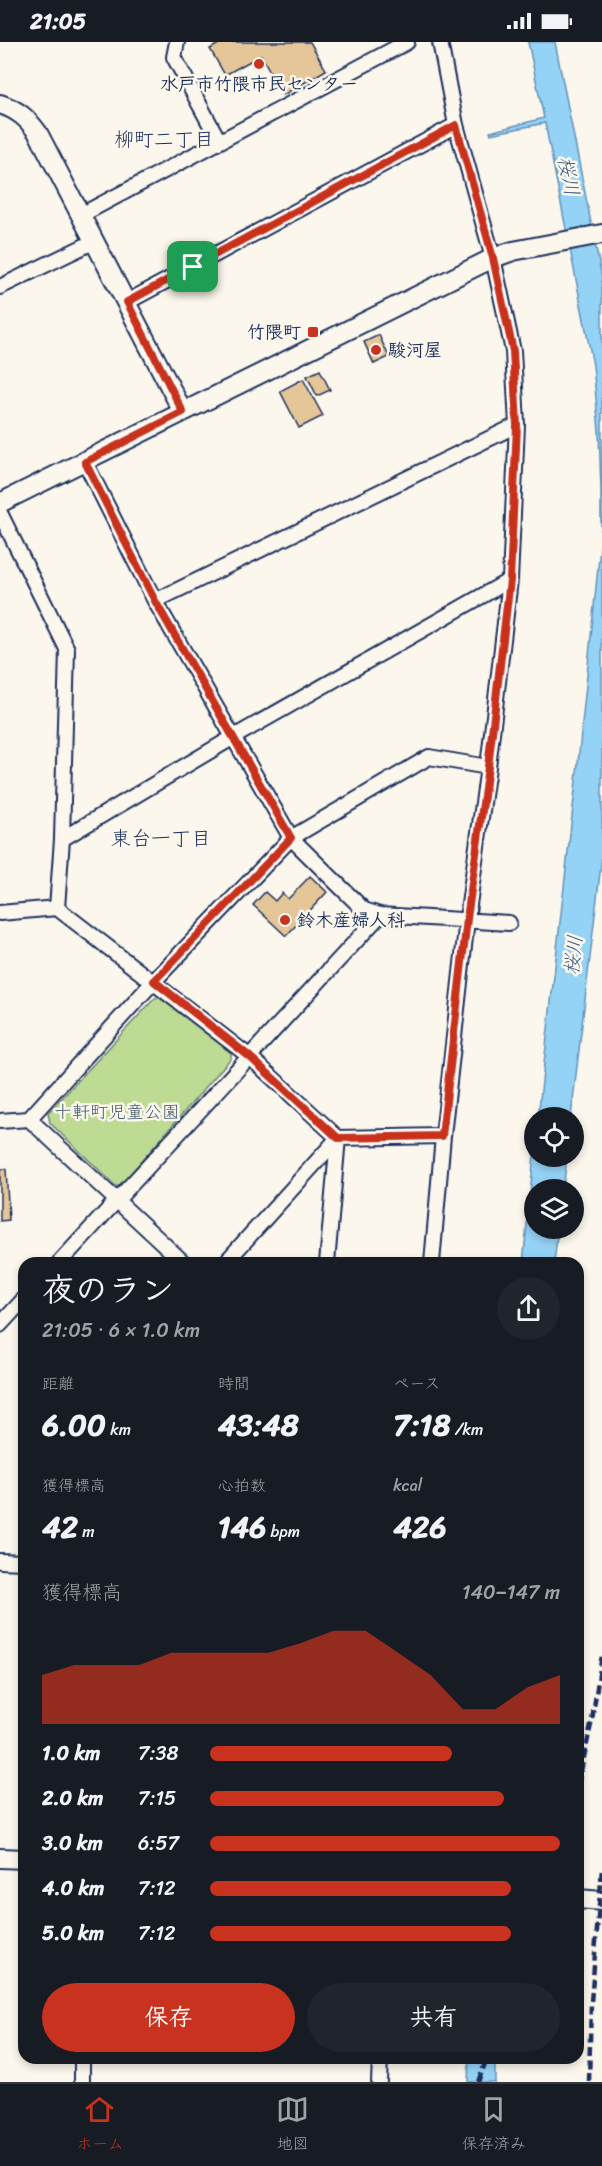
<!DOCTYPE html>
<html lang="ja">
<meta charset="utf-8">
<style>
:root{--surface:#171b24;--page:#20242c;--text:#f1f3f6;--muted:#9ea1a6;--line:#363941;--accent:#c8321e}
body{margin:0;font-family:Sriracha,"Klee One",sans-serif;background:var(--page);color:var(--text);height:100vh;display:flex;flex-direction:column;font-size:22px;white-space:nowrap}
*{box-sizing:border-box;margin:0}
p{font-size:20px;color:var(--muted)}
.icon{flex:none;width:33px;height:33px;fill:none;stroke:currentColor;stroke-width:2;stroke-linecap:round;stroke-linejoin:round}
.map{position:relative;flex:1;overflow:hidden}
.details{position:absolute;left:18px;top:1215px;width:566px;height:807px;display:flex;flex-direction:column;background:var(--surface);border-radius:18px;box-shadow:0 3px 9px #0003}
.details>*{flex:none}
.tools{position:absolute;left:524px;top:1065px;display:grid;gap:12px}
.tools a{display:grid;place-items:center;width:60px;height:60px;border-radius:50%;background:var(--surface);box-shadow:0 3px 9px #0003;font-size:30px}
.pin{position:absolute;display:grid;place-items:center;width:51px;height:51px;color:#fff;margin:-26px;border-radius:12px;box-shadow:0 3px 9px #0006}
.round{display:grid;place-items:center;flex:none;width:63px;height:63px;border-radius:32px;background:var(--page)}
.overview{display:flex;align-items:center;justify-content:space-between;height:102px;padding:0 24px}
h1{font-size:33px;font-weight:700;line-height:45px}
.figures{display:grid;grid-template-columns:repeat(3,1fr);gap:9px;height:102px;padding:6px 24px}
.figures div{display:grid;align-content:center}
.figures b{font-size:30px;font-weight:700}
.figures small{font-size:16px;font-weight:400}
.figures p{font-size:16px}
.chart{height:168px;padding:12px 24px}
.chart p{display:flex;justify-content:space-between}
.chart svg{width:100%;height:108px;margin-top:6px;fill:var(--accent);opacity:.7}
.action{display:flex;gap:12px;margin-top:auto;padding:12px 24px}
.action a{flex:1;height:69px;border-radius:36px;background:var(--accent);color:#fff;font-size:24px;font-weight:700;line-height:69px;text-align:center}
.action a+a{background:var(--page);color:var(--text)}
ul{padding:0 24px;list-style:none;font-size:20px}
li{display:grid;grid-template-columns:96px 72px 1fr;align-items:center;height:45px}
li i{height:15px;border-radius:8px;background:var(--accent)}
.status{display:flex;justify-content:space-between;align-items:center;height:42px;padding:0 30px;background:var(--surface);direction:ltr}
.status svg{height:16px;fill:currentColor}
.menu{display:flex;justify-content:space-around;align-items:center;height:84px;border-top:2px solid var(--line);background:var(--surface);font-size:16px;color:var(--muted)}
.menu a{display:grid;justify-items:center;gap:3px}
.menu .selected{color:var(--accent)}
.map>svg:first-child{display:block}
</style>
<div class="status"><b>21:05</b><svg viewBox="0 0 49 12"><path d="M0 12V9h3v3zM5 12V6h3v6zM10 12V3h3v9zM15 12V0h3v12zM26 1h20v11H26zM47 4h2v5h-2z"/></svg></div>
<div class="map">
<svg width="602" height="2040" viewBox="0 0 602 2040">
<rect width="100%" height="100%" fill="#fbf7ec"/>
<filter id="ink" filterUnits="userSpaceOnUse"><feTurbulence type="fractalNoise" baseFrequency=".0167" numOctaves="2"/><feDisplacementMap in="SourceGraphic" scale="12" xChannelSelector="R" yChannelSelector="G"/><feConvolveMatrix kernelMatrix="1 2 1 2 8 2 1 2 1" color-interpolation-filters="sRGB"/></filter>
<g filter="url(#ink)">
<path fill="#bddb93" stroke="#6c8578" stroke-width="1.5" d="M 155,956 L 160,956 L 231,1009 L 231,1016 L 118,1146 L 50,1081 L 48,1071 Z"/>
<path fill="#95d3f6" stroke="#6491b9" stroke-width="1.5" d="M 528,0 L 555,0 L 602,236 L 602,814 L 571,1075 L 538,1075 L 578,721 L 601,496 L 601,448 L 599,389 L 593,323 L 545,81 L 491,92 L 490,90 L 544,76 Z
M 534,1113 L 567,1115 L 563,1147 L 534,1148 L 534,1186 L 558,1187 L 554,1221 L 523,1221 Z
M 469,2016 L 495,2016 L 495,2040 L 468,2040 Z"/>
<path fill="#e5c698" stroke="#1b2f5e" stroke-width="1.5" d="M 222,0 L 310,0 L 326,28 L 283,53 L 261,13 L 225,33 L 210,7 Z
M 379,293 L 389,315 L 374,322 L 364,300 Z
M 320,328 L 330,348 L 317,354 L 307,334 Z
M 303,337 L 323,374 L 299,386 L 280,349 Z
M 310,834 L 327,850 L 286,894 L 253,863 L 265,850 L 275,859 L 282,851 L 288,857 Z
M 0,1127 L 6,1127 L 9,1178 L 0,1179 Z"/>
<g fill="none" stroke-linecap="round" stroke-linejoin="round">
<g stroke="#1b2f5e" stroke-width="18">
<path id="minor" d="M 177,0 L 174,15 L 219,99
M 81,173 L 407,0
M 0,245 L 95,199
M 127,260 L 456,83
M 85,420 L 155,559 L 291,796 L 364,868 L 380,873
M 0,471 L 67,607 L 62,797 L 57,866
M 155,559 L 517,383
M 62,797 L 232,696 L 510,538
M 0,871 L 57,866 L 250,1015 L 338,1096 L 327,1221
M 29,1077 L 184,1221
M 0,1079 L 29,1077 L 154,939 L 291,796 L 429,715 L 488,725
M 59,1221 L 380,873 L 509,881
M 225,1221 L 338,1096 L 443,1094
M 432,1221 L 443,1094 L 467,877 L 488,725 L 510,538 L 517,383 L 513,309 L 493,216 L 456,83 L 440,0
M 0,1283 L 24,1257
M 0,1519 L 24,1520
M 82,2016 L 82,2040
M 379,2040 L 380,2016"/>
</g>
<g stroke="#1b2f5e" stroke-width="22">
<path id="tertiary" d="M 0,62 C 18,68 27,76 38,91 L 183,370
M 0,461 L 493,216 L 513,209 L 602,192
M 0,1816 L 24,1817
M 578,1857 L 602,1859"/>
</g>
<use href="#minor" stroke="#fbf7ec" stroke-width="14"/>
<use href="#tertiary" stroke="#fbf7ec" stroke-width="18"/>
<path stroke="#1b2f5e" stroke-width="4.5" stroke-dasharray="9 4.5" stroke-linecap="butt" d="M 578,1743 L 592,1678 L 602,1613
M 478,2040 L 487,2016
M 589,2040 L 591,1960 L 602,1827"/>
</g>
</g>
<g fill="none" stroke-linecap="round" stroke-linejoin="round" filter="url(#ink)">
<g stroke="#fff" stroke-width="12">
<path id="route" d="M 456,83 L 493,216 L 513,309 L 517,383 L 510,538 L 488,725 L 467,877 L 442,1094 L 338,1096 L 250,1015 L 154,939 L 291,796 L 155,559 L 85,420 L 183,370 L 127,260 Z"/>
</g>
<use href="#route" stroke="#c8321e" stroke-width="8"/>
</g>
<g fill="#c8321e" stroke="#fbf7ec" stroke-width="2">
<circle cx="259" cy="22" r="6"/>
<rect x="307" y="284" width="12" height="12" rx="3"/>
<circle cx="376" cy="308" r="6"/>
<circle cx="285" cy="878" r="6"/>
</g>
<g text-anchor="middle" stroke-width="5" stroke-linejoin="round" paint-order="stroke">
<g font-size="18" font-weight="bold" fill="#1b2f5e" stroke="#fbf7ec" text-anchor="start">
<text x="259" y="48" text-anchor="middle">水戸市竹隈市民センター</text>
<text x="301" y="296" text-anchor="end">竹隈町</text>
<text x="388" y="314">駿河屋</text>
<text x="297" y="884">鈴木産婦人科</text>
</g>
<g font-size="18" fill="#445a6b" stroke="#fbf7ec">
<text x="117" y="1076">十軒町児童公園</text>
</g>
<g font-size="20" fill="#1b2f5e" stroke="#fbf7ec">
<text x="164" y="104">柳町二丁目</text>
<text x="161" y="803">東台一丁目</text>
</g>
<g font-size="20" font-style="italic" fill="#3a5884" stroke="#fbf7ec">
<text transform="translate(569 134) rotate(79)" y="7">桜川</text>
<text transform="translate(573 913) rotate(-84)" y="7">桜川</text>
</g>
</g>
</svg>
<div class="tools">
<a><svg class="icon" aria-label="locate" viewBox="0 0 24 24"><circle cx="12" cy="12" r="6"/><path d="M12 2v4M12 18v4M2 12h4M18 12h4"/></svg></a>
<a><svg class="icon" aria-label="layers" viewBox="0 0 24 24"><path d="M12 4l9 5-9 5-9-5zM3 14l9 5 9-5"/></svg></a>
</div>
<div class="pin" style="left:193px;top:225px;background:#1e9e55"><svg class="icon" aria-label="arrive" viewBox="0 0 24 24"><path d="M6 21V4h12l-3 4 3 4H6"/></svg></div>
<section class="details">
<div class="overview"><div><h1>夜のラン</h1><p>21:05 · 6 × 1.0 km</p></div><a class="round"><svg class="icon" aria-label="share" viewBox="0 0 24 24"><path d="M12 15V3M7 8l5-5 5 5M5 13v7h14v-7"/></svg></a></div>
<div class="figures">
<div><p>距離</p><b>6.00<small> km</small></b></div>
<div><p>時間</p><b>43:48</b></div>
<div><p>ペース</p><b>7:18<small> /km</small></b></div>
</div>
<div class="figures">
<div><p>獲得標高</p><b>42<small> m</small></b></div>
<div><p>心拍数</p><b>146<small> bpm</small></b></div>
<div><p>kcal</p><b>426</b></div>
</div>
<div class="chart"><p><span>獲得標高</span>140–147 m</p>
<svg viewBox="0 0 160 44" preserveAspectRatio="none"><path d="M0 44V24L10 20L20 20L30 20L40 15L50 15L60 15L70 15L80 11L90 6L100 6L110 15L120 24L130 38L140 38L150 29L160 24V44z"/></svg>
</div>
<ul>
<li><b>1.0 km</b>7:38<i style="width:69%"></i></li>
<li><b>2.0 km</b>7:15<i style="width:84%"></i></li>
<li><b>3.0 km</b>6:57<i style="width:100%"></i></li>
<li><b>4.0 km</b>7:12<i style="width:86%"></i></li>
<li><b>5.0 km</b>7:12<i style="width:86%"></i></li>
</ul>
<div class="action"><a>保存</a><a>共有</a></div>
</section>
</div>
<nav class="menu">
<a class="selected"><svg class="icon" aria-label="home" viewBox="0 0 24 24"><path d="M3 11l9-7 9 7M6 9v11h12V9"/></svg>ホーム</a>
<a><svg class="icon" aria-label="map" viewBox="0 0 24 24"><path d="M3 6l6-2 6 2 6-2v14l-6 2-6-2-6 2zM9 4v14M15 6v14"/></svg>地図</a>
<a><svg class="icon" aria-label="saved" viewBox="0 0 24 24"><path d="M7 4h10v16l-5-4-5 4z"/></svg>保存済み</a>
</nav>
